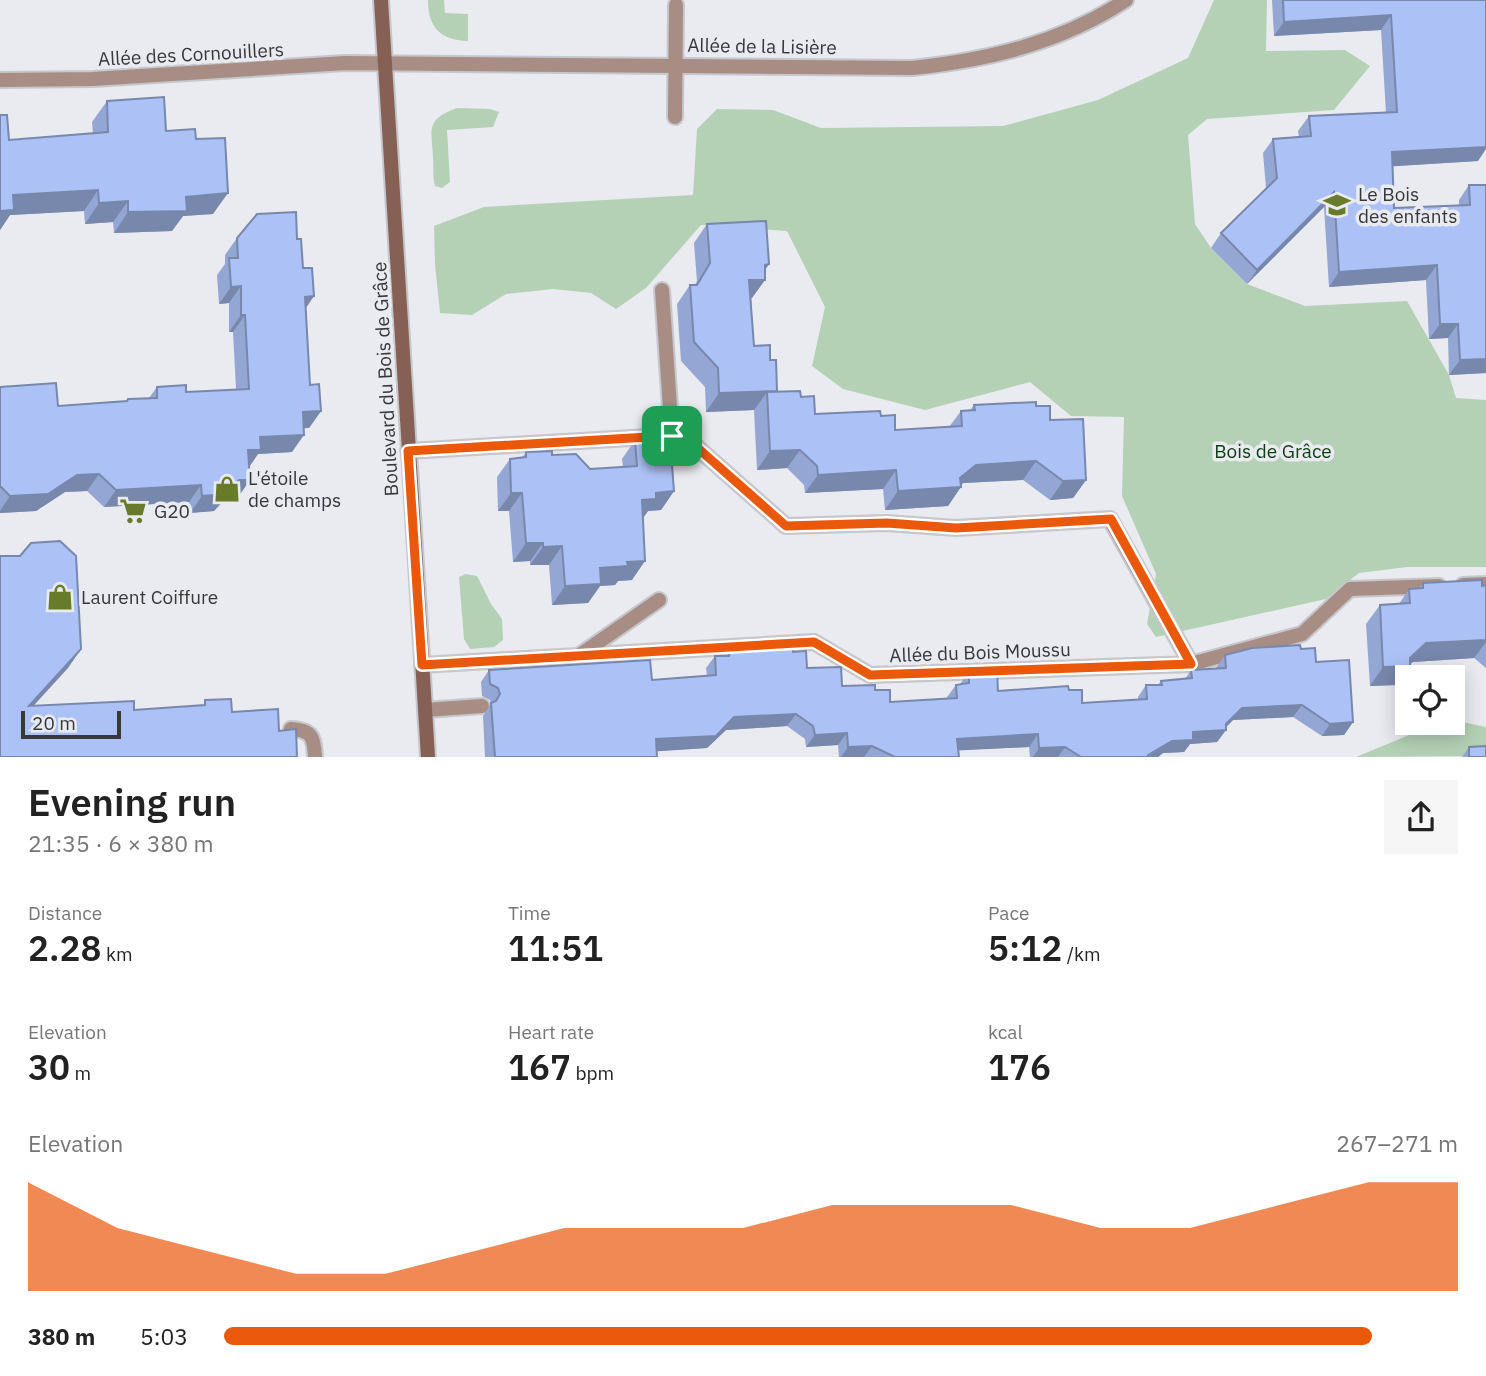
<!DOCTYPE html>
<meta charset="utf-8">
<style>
:root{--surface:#fff;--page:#f6f6f6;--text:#222;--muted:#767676;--accent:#ea580c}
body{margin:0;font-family:"IBM Plex Sans",sans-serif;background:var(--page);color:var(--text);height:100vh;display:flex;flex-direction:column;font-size:26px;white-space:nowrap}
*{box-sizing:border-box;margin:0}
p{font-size:23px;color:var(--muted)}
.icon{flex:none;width:38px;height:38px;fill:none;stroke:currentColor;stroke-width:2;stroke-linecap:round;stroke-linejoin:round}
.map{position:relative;height:757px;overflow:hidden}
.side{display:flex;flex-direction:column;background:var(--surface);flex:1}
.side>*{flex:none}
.controls{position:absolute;left:1395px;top:665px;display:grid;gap:14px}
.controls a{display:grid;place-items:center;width:70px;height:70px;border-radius:0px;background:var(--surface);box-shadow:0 4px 18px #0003;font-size:35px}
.scale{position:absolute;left:21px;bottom:18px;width:100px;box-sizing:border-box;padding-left:7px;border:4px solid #37383a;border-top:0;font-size:19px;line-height:24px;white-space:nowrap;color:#37383a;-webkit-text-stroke:5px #e9ebf1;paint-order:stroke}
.pin{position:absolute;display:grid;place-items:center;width:60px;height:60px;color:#fff;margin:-30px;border-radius:14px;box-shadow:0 4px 10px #0006}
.round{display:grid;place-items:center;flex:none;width:74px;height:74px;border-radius:0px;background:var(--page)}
.headline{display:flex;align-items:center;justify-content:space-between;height:119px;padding:0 28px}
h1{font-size:38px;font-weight:600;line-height:52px}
.metrics{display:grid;grid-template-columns:repeat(3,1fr);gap:10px;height:119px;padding:7px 28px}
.metrics div{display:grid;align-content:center}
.metrics b{font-size:35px;font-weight:600}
.metrics small{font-size:19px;font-weight:400}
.metrics p{font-size:19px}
.chart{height:196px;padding:14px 28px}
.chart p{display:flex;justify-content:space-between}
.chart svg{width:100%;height:126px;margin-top:7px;fill:var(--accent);opacity:.7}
ul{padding:0 28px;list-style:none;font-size:23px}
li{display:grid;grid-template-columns:112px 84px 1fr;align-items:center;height:52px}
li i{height:18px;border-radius:9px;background:var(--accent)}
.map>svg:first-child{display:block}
</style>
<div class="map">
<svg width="1486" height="757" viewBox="0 0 1486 757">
<rect width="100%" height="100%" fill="#e9ebf1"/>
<path fill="#b4d1b5" d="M 428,0 L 444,0 L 445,13 L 468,14 L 468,41 C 440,40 428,27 428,0 Z
M 1214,0 L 1267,0 L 1266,51 L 1345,50 L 1370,66 L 1334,110 L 1207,119 L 1188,135 L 1195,224 L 1211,248 L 1247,284 L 1305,306 L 1407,301 L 1449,375 L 1456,398 L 1486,400 L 1486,567 L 1407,567 L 1359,573 L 1326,599 L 1156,637 L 1147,624 L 1156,574 L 1122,496 L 1124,417 L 1071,416 L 1030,382 L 925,410 L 843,389 L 812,366 L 825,307 L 787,231 L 701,225 L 646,288 L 616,309 L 591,293 L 553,289 L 506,294 L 472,315 L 440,313 L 435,264 L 434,226 L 484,207 L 693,195 L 697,129 L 717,109 L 773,110 L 821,128 L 1003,126 L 1098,100 L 1188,58 Z
M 457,108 L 490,109 L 499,112 L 493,127 L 447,130 L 450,182 L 442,188 L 435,186 C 432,176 434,168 433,158 C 432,130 424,120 457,108 Z
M 466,574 L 477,576 L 491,604 L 502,619 L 503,640 L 494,647 L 470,649 L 464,639 L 459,577 Z
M 1453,720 L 1486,727 L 1486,756 L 1356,757 L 1438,723 L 1452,723 Z"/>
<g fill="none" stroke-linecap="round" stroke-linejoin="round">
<g stroke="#c5c7cc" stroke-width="18">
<path id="lane" d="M 675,117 L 676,5
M 580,655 L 659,600
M 425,710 L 482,706
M 291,729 C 312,730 314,737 315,757"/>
</g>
<g stroke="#c5c7cc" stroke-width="18">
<path id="street" d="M 0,80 L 93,79 L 345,63 L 912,68 C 988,60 1061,43 1126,0
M 662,290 L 672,437
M 408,451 L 683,435 L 786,526 L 886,523 L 956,528 L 1110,519 L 1191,664
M 1463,585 L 1486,584
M 422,665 L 814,642 L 870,675 L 1191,664 L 1302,634 L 1350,589 L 1439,586"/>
</g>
<g stroke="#c5c7cc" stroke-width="18">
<path id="secondary" d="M 381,0 L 428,757"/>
</g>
<use href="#lane" stroke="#a88d84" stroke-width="14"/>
<use href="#street" stroke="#a88d84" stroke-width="14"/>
<use href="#secondary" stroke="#866054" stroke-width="14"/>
</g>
<path fill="#94a6d4" d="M 1272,0 L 1486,0 L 1478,161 L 1393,166 L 1394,208 L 1459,205 L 1459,200 L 1469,185 L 1486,185 L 1486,373 L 1449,375 L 1448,338 L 1429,339 L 1426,280 L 1329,287 L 1324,207 L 1247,284 L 1211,248 L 1221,233 L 1266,188 L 1263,153 L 1273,139 L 1299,137 L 1298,131 L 1309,116 L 1386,113 L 1381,30 L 1274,36 Z
M 107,101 L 166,131 L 196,139 L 213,214 L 183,216 L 172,231 L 114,233 L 113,222 L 85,224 L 84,211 L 10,215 L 0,230 L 0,115 L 9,140 L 93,133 L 92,122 Z
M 707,224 L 769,264 L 765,270 L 752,298 L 751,298 L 754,346 L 770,360 L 777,392 L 801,397 L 815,414 L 881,416 L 895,430 L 949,427 L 961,411 L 970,410 L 974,405 L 1036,406 L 1050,420 L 1086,480 L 1073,498 L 1050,500 L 1023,480 L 963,483 L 961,486 L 948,506 L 885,510 L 883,489 L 805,493 L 804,485 L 787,468 L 757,470 L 754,410 L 706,412 L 705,387 L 681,361 L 677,304 L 690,285 L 695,285 L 697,281 L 694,243 Z
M 237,238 L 297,239 L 303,268 L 314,296 L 306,308 L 310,385 L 321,411 L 309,428 L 304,428 L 292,452 L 258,454 L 249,467 L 250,480 L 238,497 L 227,497 L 214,511 L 190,513 L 189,502 L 104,507 L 87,491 L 65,492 L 36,511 L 0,513 L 0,387 L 58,406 L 126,401 L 128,399 L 149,398 L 157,387 L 186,392 L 236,389 L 233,332 L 229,332 L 229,303 L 219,304 L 217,275 L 225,264 L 225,255 Z
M 635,440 L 674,491 L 661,510 L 648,511 L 643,518 L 632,580 L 618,581 L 615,585 L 600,586 L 588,603 L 552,605 L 549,565 L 530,565 L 530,561 L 513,562 L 509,511 L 498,511 L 497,477 L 510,459 L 522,458 L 526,452 L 552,455 L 590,469 L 623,467 L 622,459 Z
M 1423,583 L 1486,585 L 1486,668 L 1474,658 L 1413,662 L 1410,664 L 1410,666 L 1397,685 L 1370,686 L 1366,624 L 1380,605 L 1399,604 L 1409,589 L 1419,588 Z
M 1301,649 L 1316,662 L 1353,722 L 1344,735 L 1322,736 L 1293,717 L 1233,720 L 1226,727 L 1226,730 L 1217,742 L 1190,744 L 1184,752 L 1163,753 L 1158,757 L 1030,757 L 1029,747 L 958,750 L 959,757 L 839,757 L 838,745 L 806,747 L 805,739 L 787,726 L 726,730 L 707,748 L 656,751 L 657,757 L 485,757 L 483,716 L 491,704 L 490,700 L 482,696 L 481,682 L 489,670 L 652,680 L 707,676 L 706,668 L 715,656 L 726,656 L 730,651 L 793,652 L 807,668 L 842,686 L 875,690 L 890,702 L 947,698 L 947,697 L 956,685 L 960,684 L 969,672 L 998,691 L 1069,690 L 1082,703 L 1138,700 L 1138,697 L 1146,685 L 1158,685 L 1161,681 L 1185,679 L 1191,670 L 1216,668 L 1225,655 Z
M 1469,747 L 1486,757 L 1462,757 Z"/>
<path fill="#7887ac" d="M 1391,15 L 1381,30 L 1274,36 L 1284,22 Z
M 1486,147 L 1486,149 L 1478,161 L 1382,167 L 1392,152 Z
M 98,190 L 84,211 L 10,215 L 0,230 L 0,211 L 13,195 Z
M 1334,192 L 1324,207 L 1247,284 L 1257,270 Z
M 228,193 L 213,214 L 183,216 L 172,231 L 114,233 L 128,212 L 186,197 Z
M 128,201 L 113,222 L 85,224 L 99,203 Z
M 769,264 L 758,280 L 765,280 L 752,298 L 736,299 L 749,280 L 765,265 Z
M 1437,265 L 1426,280 L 1329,287 L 1339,272 Z
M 241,286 L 229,303 L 219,304 L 231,287 Z
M 314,296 L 302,313 L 305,297 Z
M 241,315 L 245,315 L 233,332 L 229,332 Z
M 1440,324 L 1458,324 L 1448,338 L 1429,339 Z
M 1486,359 L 1486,373 L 1449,375 L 1460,360 Z
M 767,392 L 754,410 L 706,412 L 719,393 Z
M 321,411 L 309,428 L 291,429 L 303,412 Z
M 304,435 L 292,452 L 258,454 L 249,467 L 248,450 L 260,437 Z
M 800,450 L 787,468 L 757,470 L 770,451 Z
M 1036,461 L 1023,480 L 963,483 L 959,487 L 961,487 L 948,506 L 885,510 L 898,491 L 960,478 L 976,465 Z
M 896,470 L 883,489 L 805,493 L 818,475 Z
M 99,474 L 87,491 L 65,492 L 36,511 L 0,513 L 0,511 L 10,496 L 77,475 Z
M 239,480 L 250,480 L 238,497 L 227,497 L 214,511 L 190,513 L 202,496 Z
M 1086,480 L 1073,498 L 1050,500 L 1063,481 Z
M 201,485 L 189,502 L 104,507 L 116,490 Z
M 674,491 L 661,510 L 648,511 L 643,518 L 629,518 L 642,500 L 656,493 Z
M 511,493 L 522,493 L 509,511 L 498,511 Z
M 526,543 L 543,543 L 530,561 L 513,562 Z
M 562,546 L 549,565 L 530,565 L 543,547 Z
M 645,561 L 632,580 L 618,581 L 615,585 L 600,586 L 588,603 L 552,605 L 565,586 L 600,568 L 627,562 Z
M 1486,640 L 1486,642 L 1474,658 L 1413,662 L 1408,666 L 1410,666 L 1397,685 L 1370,686 L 1383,667 L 1410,658 L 1426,643 Z
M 81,649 L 68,668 L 16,725 L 29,706 Z
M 1302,705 L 1293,717 L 1233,720 L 1223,730 L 1226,730 L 1217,742 L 1190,744 L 1184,752 L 1163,753 L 1158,757 L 1147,757 L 1172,741 L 1193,732 L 1226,724 L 1242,708 Z
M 796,714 L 787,726 L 726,730 L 707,748 L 647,752 L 656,739 L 734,717 Z
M 1353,722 L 1344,735 L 1322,736 L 1330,724 Z
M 847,733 L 838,745 L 806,747 L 815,735 Z
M 1038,734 L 1029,747 L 948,751 L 957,739 Z
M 872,746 L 864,757 L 841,757 L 848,747 Z
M 1065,747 L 1058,757 L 1033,757 L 1039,748 Z"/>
<path fill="#acc1f6" stroke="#7887ac" stroke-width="2" d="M 1283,0 L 1486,0 L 1486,147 L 1392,152 L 1394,208 L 1470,205 L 1469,185 L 1486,185 L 1486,359 L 1460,360 L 1458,324 L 1440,324 L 1437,265 L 1339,272 L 1334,192 L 1257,270 L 1221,233 L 1277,178 L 1273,139 L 1311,136 L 1309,116 L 1397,112 L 1391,15 L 1284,22 Z
M 164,97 L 166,131 L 195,129 L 196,139 L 225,138 L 228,193 L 186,197 L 187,211 L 128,212 L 128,201 L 99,203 L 98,190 L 13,195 L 14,210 L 0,211 L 0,115 L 7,115 L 9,140 L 108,132 L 107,101 Z
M 296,212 L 297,239 L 301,239 L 303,268 L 312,268 L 314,296 L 305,297 L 310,385 L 319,384 L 321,411 L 303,412 L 304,435 L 260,437 L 261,450 L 248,450 L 250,480 L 239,480 L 226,494 L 202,496 L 201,485 L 116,490 L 99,474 L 77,475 L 48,494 L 10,496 L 0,486 L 0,387 L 56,383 L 58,406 L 127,401 L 128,399 L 157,398 L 157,387 L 186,385 L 186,392 L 249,389 L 245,315 L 241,315 L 241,286 L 231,287 L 229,258 L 238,258 L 237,238 L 257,214 Z
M 766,221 L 769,264 L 765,265 L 765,280 L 749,280 L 754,346 L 770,345 L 770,360 L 776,360 L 777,391 L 719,393 L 718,368 L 694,342 L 690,285 L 697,285 L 710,263 L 707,224 Z
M 800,391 L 801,397 L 814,396 L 815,414 L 880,411 L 881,416 L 895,415 L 895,430 L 962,426 L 961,411 L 975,410 L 974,405 L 1036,402 L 1036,406 L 1050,406 L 1050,420 L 1083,419 L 1086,480 L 1063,481 L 1036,461 L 976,465 L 960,478 L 961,487 L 898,491 L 896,470 L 818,475 L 817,466 L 800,450 L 770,451 L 767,392 Z
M 670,439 L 674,491 L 656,493 L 656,499 L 642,500 L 645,561 L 627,562 L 628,566 L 600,568 L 601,584 L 565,586 L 562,546 L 543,547 L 543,543 L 526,543 L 522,493 L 511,493 L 510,459 L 526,457 L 526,452 L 552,451 L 552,455 L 576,454 L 590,469 L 637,466 L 635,440 Z
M 60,541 L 76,556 L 81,649 L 29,706 L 134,701 L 134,710 L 205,705 L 205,700 L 231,699 L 232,712 L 278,709 L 279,731 L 296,729 L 297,757 L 0,757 L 0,556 L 20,556 L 31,543 Z
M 1482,580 L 1482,586 L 1486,585 L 1486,640 L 1426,643 L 1410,658 L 1410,666 L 1383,667 L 1380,605 L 1410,603 L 1409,589 L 1423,588 L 1423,583 Z
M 1300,645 L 1301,649 L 1315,648 L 1316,662 L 1349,660 L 1353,722 L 1330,724 L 1302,705 L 1242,708 L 1226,724 L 1226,730 L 1193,732 L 1193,740 L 1172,741 L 1148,755 L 1148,757 L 1081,757 L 1065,747 L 1039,748 L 1038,734 L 957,739 L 959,757 L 895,757 L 872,746 L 848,747 L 847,733 L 815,735 L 813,726 L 796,714 L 734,717 L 716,736 L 656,739 L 657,757 L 495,757 L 491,703 L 496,701 L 500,694 L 498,688 L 490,684 L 489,670 L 650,660 L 652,680 L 716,675 L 715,656 L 729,656 L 730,651 L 793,646 L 793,652 L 806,651 L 807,668 L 841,667 L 842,686 L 875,685 L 875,690 L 890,690 L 890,702 L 957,698 L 956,685 L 969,683 L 969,672 L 997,671 L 998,691 L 1068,686 L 1069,690 L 1082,690 L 1082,703 L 1147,699 L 1146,685 L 1162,685 L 1161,681 L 1192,678 L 1191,670 L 1226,668 L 1225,655 L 1252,648 Z
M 1486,746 L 1486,757 L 1469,757 L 1469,747 Z"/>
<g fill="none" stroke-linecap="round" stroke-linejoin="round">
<g stroke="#fff" stroke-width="14">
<path id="route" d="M 683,435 L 786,526 L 887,523 L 956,528 L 1111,519 L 1191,664 L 870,675 L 814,642 L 422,665 L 408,451 Z"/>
</g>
<use href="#route" stroke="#ea580c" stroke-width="9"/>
</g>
<defs>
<g id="school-bare" transform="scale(2.1)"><path d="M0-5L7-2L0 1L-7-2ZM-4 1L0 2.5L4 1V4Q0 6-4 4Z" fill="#687b2a" stroke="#e9ebf1" stroke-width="2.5" paint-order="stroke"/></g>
<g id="shop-bare" transform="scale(2.1)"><path d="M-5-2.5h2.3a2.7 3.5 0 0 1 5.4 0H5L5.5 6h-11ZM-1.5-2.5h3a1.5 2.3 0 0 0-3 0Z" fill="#687b2a" stroke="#e9ebf1" stroke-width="2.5" paint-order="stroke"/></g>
<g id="supermarket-bare" transform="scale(2.1)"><path d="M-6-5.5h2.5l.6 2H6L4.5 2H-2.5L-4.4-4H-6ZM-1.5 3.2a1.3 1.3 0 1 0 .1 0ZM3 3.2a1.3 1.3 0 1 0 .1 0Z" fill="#687b2a" stroke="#e9ebf1" stroke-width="2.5" paint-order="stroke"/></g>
</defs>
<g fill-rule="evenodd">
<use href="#school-bare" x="1337" y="205"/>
<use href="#shop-bare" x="227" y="489"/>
<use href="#supermarket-bare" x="133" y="511"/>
<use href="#shop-bare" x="60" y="597"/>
</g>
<g text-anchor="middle" stroke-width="7" stroke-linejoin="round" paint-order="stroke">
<g font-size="19" fill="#37383a" stroke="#e9ebf1">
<text transform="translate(762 46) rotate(1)" y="7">Allée de la Lisière</text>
<text transform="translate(191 54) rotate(-3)" y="7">Allée des Cornouillers</text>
<text transform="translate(385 379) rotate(-93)" y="7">Boulevard du Bois de Grâce</text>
<text transform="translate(980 652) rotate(-2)" y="7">Allée du Bois Moussu</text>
</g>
<g font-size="19" fill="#37383a" stroke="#e9ebf1" text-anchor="start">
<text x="1358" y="201">Le Bois<tspan x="1358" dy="22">des enfants</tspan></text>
<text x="248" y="485">L'étoile<tspan x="248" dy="22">de champs</tspan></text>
<text x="154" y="518">G20</text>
<text x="81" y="604">Laurent Coiffure</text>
</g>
<g font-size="19" fill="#0c3e13" stroke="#e9ebf1">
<text x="1273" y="458">Bois de Grâce</text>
</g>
</g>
</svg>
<div class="controls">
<a><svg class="icon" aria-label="locate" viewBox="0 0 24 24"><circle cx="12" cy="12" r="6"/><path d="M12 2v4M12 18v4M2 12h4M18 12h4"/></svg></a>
</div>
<div class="scale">20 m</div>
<div class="pin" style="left:672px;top:436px;background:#1e9e55"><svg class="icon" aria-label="arrive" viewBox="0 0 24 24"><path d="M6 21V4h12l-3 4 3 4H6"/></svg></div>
</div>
<section class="side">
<div class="headline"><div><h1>Evening run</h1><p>21:35 · 6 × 380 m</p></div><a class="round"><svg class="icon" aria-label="share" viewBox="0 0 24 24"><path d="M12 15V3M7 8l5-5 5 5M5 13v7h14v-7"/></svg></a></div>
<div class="metrics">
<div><p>Distance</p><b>2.28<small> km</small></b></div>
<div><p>Time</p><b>11:51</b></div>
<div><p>Pace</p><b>5:12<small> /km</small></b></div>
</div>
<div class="metrics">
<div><p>Elevation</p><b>30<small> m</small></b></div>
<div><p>Heart rate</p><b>167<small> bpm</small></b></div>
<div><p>kcal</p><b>176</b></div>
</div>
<div class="chart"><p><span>Elevation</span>267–271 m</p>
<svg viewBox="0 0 160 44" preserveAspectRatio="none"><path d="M0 44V6L10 22L20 30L30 38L40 38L50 30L60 22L70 22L80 22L90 14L100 14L110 14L120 22L130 22L140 14L150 6L160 6V44z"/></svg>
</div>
<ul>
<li><b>380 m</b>5:03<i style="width:93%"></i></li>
</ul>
</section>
